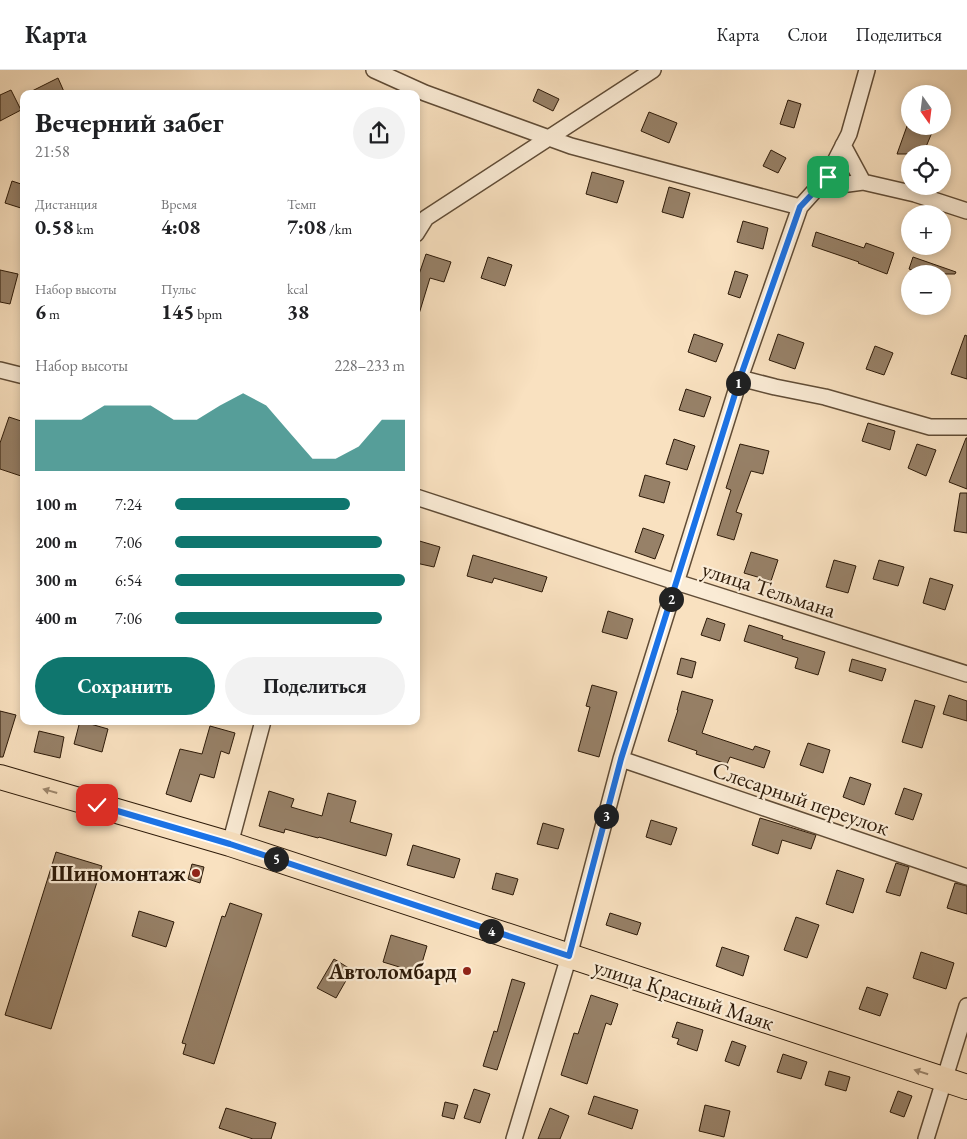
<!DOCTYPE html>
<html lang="ru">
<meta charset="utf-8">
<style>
:root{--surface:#fff;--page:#f2f2f2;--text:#202124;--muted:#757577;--line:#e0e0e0;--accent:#0f766e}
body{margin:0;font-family:"EB Garamond",serif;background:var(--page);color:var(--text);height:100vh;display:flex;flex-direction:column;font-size:19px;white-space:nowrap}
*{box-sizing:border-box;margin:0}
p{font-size:16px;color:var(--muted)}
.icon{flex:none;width:28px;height:28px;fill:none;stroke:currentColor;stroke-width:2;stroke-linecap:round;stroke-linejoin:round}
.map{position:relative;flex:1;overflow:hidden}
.drawer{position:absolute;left:20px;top:20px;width:400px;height:635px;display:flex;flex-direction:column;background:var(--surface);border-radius:10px;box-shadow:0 2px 8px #0003}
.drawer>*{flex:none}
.needle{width:32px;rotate:166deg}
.controls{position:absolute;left:901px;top:15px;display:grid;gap:10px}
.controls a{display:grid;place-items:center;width:50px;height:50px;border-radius:50%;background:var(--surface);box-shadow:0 2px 8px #0003;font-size:25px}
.pin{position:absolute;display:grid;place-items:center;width:42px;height:42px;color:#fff;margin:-21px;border-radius:10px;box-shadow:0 2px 8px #0006}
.km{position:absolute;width:25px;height:25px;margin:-12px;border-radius:50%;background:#222;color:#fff;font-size:14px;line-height:25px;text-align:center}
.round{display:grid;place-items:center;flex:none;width:52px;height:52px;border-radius:26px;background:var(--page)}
.headline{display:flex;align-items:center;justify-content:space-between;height:85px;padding:0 15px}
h1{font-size:28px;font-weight:700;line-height:38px}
.metrics{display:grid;grid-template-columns:repeat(3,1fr);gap:8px;height:85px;padding:5px 15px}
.metrics div{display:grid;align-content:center}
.metrics b{font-size:21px;font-weight:700}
.metrics small{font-size:14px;font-weight:400}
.metrics p{font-size:14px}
.chart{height:140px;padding:10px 15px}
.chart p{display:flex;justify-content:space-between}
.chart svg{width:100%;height:90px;margin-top:5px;fill:var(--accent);opacity:.7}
.button{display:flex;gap:10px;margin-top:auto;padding:10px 15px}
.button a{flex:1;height:58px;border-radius:30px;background:var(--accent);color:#fff;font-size:20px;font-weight:700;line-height:58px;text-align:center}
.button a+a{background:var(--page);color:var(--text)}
ul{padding:0 15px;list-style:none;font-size:16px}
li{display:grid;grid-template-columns:80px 60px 1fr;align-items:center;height:38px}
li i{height:12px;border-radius:6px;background:var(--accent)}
header{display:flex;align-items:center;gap:30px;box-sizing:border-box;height:70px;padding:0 25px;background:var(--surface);border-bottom:1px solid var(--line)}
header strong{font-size:24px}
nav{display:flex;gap:28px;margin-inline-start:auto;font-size:18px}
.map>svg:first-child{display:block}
</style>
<header>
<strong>Карта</strong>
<nav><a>Карта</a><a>Слои</a><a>Поделиться</a></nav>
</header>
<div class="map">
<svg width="967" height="1069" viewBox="0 0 967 1069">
<rect width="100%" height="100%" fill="#f9e1c0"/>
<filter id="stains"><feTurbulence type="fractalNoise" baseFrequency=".004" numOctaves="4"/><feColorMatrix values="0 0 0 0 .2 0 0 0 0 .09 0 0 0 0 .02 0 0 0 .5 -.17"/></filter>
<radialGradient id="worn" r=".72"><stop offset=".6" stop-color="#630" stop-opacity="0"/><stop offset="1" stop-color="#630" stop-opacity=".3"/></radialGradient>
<path fill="#978168" stroke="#2d1a08" d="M 58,8 L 65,24 L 26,24 Z
M 538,19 L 559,29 L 553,41 L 533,31 Z
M 11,20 L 21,40 L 0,51 L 0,25 Z
M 788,30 L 801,34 L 794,58 L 780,54 Z
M 649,42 L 677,53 L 669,73 L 641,61 Z
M 907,56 L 923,56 L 933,60 L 923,84 L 897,84 Z
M 771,80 L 786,88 L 778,103 L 763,96 Z
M 592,102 L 624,111 L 617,133 L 586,124 Z
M 12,111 L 24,115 L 24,139 L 5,133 Z
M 669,117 L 690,123 L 683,148 L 662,142 Z
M 743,151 L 768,158 L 763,179 L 737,172 Z
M 816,162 L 864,178 L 866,173 L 894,183 L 887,204 L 858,193 L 859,192 L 812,176 Z
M 426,184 L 451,192 L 444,212 L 430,208 L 419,244 L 416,243 L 416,213 Z
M 488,187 L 512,195 L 505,216 L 481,208 Z
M 913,187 L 956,202 L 955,204 L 922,204 L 909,199 Z
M 0,200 L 18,204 L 10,234 L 0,232 Z
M 735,201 L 748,205 L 740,228 L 728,224 Z
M 694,264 L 723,274 L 716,292 L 688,282 Z
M 778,264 L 804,273 L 795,299 L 769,290 Z
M 965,265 L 967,266 L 967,309 L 951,304 Z
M 875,276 L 893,283 L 884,305 L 866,299 Z
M 686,319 L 711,327 L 704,347 L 679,340 Z
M 9,347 L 24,352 L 24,399 L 21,406 L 0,399 L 0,373 Z
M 868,353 L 895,361 L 890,380 L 862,371 Z
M 966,368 L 967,368 L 967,419 L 949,412 Z
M 674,369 L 695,376 L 687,400 L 666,394 Z
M 740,374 L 769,381 L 763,404 L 751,401 L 736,442 L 742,444 L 734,470 L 717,465 L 731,420 L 726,418 Z
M 917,374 L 936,380 L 926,406 L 908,398 Z
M 645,405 L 670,412 L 664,433 L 639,426 Z
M 960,423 L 967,423 L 967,463 L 954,461 Z
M 643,458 L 664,465 L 655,489 L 635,482 Z
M 416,470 L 440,477 L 434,497 L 416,493 Z
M 751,482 L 778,490 L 771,511 L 744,503 Z
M 473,485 L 547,507 L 542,522 L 494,508 L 492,513 L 467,506 Z
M 834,490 L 856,496 L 848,523 L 826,517 Z
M 879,490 L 904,497 L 898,516 L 873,509 Z
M 930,508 L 953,515 L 945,540 L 923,533 Z
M 608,541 L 633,549 L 627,569 L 602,562 Z
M 707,548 L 725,554 L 720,571 L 701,565 Z
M 749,555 L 783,566 L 782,569 L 825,582 L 818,605 L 795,598 L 798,588 L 744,571 Z
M 681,588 L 696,592 L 692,608 L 677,604 Z
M 852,589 L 886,599 L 882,611 L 849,601 Z
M 592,615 L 617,622 L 599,687 L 578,681 L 590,637 L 586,636 Z
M 682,621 L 713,630 L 702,663 L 753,680 L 755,676 L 770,681 L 764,698 L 730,687 L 727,694 L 696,684 L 697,681 L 668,671 L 678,640 L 677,640 Z
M 949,625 L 967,631 L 967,651 L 943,644 Z
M 915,630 L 935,636 L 922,678 L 902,672 Z
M 0,641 L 16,645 L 3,687 L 0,687 Z
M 80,651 L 108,659 L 102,682 L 74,674 Z
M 210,656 L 235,663 L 229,684 L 221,681 L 214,708 L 200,704 L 191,732 L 166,724 L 180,679 L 202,684 Z
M 39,661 L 64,667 L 60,688 L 34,682 Z
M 808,673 L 830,680 L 823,703 L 800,695 Z
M 850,707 L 871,714 L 864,735 L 843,727 Z
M 904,718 L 922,724 L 913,750 L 895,744 Z
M 269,721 L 294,729 L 291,737 L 322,746 L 328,723 L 356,731 L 350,752 L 392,764 L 386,786 L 319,767 L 318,768 L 285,759 L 284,763 L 259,756 Z
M 760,748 L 816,765 L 811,779 L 782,770 L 778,784 L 752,775 Z
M 651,750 L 677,758 L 671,775 L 646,767 Z
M 543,753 L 564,759 L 558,779 L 537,774 Z
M 413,775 L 460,789 L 454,808 L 407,795 Z
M 56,782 L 102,796 L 51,959 L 5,945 Z
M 896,793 L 909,797 L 900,826 L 886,822 Z
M 192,794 L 204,797 L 200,813 L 188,809 Z
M 837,800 L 864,809 L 853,843 L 826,834 Z
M 496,803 L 518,809 L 513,825 L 492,819 Z
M 955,813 L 967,816 L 967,844 L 947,838 Z
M 230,833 L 262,844 L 214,994 L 183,984 L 186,974 L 182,973 L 222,846 L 225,847 Z
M 139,841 L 174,852 L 166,877 L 132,866 Z
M 610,843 L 641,853 L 637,865 L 606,855 Z
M 796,847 L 819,855 L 807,888 L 784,880 Z
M 391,865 L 427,876 L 419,903 L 383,892 Z
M 722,877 L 749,886 L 743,906 L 716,896 Z
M 921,882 L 954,893 L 946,919 L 913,908 Z
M 334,889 L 352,900 L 336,928 L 317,918 Z
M 512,909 L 525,913 L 497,1000 L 483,996 L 494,961 L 497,962 Z
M 867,917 L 888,924 L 880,946 L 859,939 Z
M 591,925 L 618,934 L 611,955 L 606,953 L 587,1014 L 561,1005 L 574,963 L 578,964 Z
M 677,952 L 703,960 L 697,981 L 677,974 L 679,969 L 672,967 Z
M 732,971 L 746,976 L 739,996 L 725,991 Z
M 783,984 L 807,992 L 801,1009 L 777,1002 Z
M 829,1001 L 850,1007 L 846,1021 L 825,1015 Z
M 474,1019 L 490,1024 L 480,1053 L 464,1048 Z
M 898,1021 L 912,1026 L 904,1047 L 890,1042 Z
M 594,1026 L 638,1040 L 632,1059 L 588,1044 Z
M 445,1032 L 458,1035 L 454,1049 L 442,1046 Z
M 705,1035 L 730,1041 L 724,1067 L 699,1061 Z
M 226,1038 L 276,1053 L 271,1069 L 253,1069 L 219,1058 Z
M 550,1038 L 569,1046 L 560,1069 L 538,1069 Z"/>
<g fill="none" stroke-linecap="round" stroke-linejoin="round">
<g stroke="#604c36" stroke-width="18">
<path id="minor" d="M 374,0 L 425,23 L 571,76 L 800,137
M 843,75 L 863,112
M 818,118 L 863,112 L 915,124 L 967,141
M 416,164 L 426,148 L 653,0
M 0,300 L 24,306
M 740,308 L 775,317 L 825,327 L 930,357 L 967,357
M 416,427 L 676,512 L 967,604
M 621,689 L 967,807
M 230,774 L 263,651
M 514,1069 L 569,886 L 621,689 L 740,308 L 800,137 L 827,107 L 849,64 L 867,0
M 926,1069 L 967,936"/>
</g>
<g stroke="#2d1a08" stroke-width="26">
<path id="primary" d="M 0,707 L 230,774 L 967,1017"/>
</g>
<use href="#minor" stroke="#fbecd6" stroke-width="15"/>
<use href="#primary" stroke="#f9e1c0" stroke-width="24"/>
</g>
<defs><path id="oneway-solid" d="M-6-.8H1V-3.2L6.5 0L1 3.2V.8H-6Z" transform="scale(1.25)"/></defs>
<g fill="#9d876d">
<use href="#oneway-solid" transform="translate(50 721) rotate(-164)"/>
<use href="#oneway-solid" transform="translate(921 1002) rotate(-162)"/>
</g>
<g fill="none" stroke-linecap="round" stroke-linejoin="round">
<g stroke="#fff" stroke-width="10">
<path id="route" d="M 97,735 L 230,774 L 569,886 L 621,689 L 740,308 L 800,137 L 828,107"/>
</g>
<use href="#route" stroke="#1a73e8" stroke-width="6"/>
</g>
<g fill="#8f2418" stroke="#fbecd6" stroke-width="2">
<circle cx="196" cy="803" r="5"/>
<circle cx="467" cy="901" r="5"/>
</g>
<g text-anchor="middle" stroke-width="4.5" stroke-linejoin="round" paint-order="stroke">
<g font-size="22" fill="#2d1a08" stroke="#fbecd6">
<text transform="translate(769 519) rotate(18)" y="8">улица Тельмана</text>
<text transform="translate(801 728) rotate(19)" y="8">Слесарный переулок</text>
<text transform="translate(684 924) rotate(18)" y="8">улица Красный Маяк</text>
</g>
<g font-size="22" font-weight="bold" fill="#2d1a08" stroke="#fbecd6" text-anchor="end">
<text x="186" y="811">Шиномонтаж</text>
<text x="457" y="909">Автоломбард</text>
</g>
</g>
<rect width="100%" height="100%" filter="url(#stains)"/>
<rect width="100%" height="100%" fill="url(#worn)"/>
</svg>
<div class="controls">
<a><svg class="needle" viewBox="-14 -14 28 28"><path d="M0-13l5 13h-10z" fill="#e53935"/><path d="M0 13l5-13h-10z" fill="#757577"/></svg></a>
<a><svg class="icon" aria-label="locate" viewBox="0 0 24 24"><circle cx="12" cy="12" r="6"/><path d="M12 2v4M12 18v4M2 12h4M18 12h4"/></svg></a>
<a>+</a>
<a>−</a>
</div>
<div class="pin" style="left:828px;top:107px;background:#1e9e55"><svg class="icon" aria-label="arrive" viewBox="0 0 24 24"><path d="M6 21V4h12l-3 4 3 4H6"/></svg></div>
<div class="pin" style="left:97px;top:735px;background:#d93025"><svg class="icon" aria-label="check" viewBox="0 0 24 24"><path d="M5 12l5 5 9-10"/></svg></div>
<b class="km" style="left:738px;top:313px">1</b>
<b class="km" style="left:671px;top:529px">2</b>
<b class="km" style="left:606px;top:746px">3</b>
<b class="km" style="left:491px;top:861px">4</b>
<b class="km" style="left:276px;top:789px">5</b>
<section class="drawer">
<div class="headline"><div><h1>Вечерний забег</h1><p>21:58</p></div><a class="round"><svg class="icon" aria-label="share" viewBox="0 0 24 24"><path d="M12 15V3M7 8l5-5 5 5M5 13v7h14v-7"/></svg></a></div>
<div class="metrics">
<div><p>Дистанция</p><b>0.58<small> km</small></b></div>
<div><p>Время</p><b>4:08</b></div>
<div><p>Темп</p><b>7:08<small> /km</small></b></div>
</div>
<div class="metrics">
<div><p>Набор высоты</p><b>6<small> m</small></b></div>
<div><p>Пульс</p><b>145<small> bpm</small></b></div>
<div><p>kcal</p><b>38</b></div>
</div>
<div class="chart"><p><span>Набор высоты</span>228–233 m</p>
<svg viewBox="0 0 160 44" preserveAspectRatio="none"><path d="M0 44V19L10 19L20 19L30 12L40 12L50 12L60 19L70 19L80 12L90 6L100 12L110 25L120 38L130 38L140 32L150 19L160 19V44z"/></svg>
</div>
<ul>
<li><b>100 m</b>7:24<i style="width:76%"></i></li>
<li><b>200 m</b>7:06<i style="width:90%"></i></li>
<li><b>300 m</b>6:54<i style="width:100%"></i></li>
<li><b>400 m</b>7:06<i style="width:90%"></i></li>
</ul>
<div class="button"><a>Сохранить</a><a>Поделиться</a></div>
</section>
</div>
